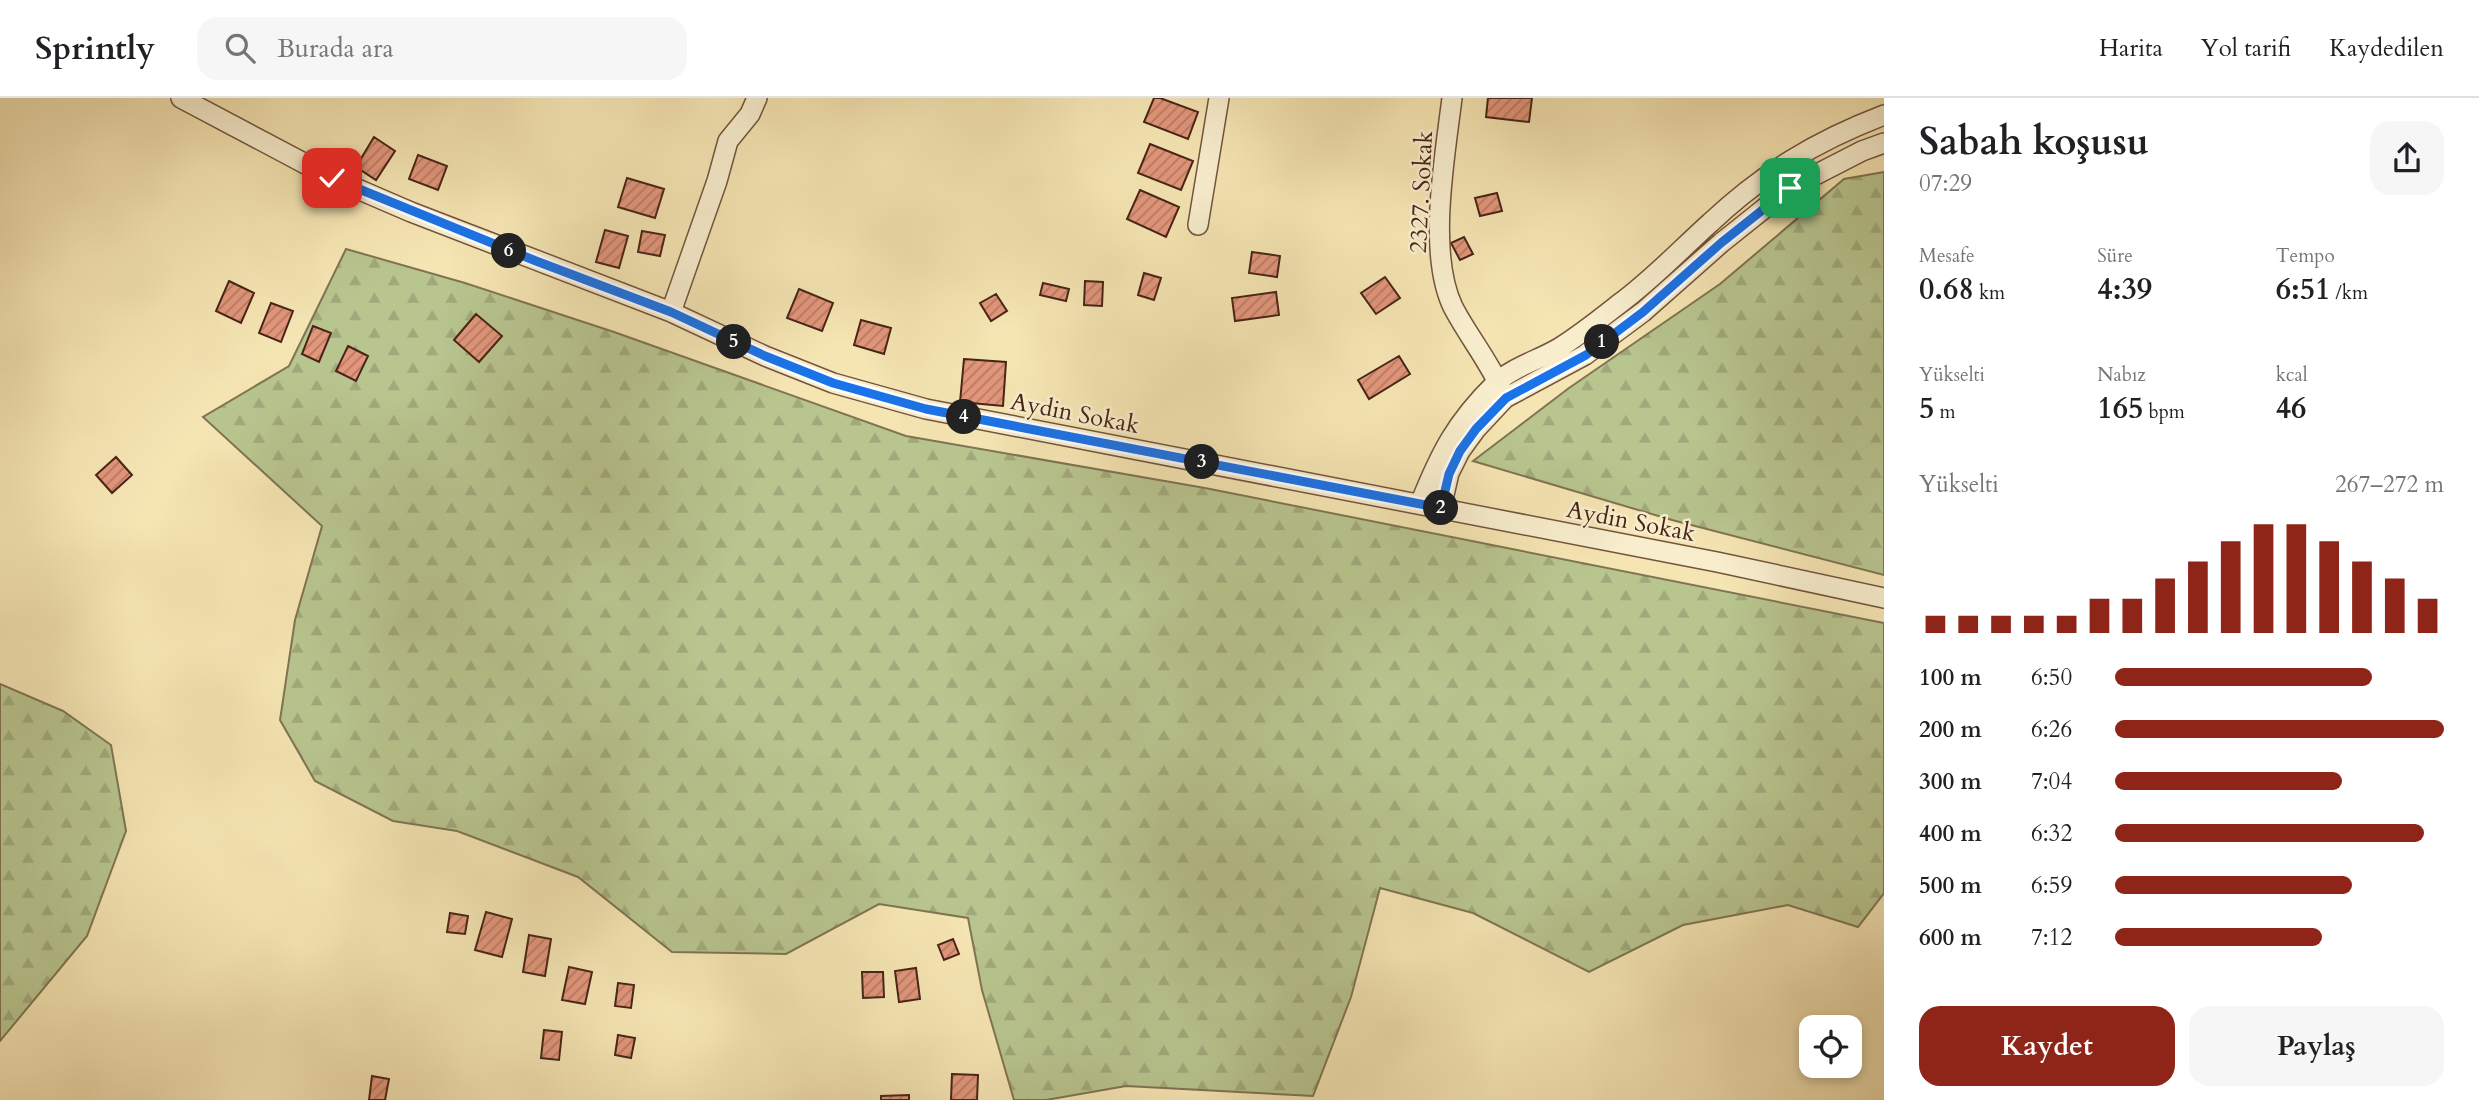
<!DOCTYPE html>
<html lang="tr">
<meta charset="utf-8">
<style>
:root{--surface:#fff;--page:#f6f6f6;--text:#202124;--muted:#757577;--line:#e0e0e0;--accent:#8f2418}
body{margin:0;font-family:Cardo,serif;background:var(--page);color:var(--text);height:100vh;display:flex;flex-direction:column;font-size:26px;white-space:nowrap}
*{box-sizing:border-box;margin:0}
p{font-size:23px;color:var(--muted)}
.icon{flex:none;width:38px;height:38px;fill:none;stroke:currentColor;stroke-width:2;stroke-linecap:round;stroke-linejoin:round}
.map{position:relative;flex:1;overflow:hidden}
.drawer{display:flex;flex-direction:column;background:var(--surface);width:595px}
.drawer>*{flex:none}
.tools{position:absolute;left:1799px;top:917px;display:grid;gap:14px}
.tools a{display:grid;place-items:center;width:63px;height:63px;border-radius:14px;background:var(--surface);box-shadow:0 4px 10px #0003;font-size:35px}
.pin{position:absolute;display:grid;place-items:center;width:60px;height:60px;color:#fff;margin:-30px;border-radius:14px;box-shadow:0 4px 10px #0006}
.km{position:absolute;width:35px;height:35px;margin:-18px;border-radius:50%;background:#222;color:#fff;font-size:19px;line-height:35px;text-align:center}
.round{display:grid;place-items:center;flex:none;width:74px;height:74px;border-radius:21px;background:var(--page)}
.overview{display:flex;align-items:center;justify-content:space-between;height:119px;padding:0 35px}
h1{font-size:38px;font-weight:600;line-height:52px}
.stats{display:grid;grid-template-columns:repeat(3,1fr);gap:10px;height:119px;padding:7px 35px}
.stats div{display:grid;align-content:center}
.stats b{font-size:30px;font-weight:600}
.stats small{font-size:19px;font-weight:400}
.stats p{font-size:19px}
.chart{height:196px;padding:14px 35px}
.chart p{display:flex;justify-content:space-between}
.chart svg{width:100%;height:126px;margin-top:7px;stroke:var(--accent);stroke-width:6}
.button{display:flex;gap:14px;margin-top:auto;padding:14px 35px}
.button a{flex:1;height:80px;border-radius:21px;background:var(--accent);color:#fff;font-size:28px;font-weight:600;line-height:80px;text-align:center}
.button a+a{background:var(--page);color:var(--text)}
ul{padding:0 35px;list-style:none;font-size:23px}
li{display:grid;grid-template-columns:112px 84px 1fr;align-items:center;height:52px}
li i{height:18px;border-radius:9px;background:var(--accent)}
header{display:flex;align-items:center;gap:42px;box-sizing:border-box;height:98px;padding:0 35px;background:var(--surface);border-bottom:2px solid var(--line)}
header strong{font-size:33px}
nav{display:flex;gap:38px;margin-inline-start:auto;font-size:24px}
.search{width:490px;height:63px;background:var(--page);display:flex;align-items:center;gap:18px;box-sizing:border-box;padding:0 24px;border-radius:21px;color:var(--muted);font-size:26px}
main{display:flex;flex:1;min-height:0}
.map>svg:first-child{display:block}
</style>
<header>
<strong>Sprintly</strong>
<div class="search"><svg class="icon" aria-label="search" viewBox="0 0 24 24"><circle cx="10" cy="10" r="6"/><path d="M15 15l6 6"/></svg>Burada ara</div>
<nav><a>Harita</a><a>Yol tarifi</a><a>Kaydedilen</a></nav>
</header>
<main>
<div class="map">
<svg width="1884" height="1002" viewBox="0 0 1884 1002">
<defs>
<pattern id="forest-firs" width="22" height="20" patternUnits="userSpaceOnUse" patternTransform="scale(1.75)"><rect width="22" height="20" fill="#b8c58f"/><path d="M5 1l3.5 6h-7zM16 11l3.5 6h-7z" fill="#a0a97b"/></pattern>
<pattern id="building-hatch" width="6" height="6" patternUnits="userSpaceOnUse" patternTransform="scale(1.75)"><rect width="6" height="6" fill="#e2967b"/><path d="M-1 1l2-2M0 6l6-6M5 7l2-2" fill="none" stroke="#b97a64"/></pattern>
</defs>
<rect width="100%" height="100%" fill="#f5e5b3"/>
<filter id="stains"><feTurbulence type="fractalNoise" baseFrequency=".00286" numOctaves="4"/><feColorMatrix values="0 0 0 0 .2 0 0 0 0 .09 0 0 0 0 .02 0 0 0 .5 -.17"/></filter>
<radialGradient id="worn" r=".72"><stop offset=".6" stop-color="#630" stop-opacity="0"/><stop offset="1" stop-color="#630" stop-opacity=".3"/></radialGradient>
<path fill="url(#forest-firs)" stroke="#807452" stroke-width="2" d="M 1884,74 L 1884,477 L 1672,422 L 1473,363 L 1569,290 L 1720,186 L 1844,81 Z
M 346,151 L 465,185 L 614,234 L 906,338 L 1205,390 L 1884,525 L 1884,795 L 1858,829 L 1788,807 L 1683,827 L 1589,874 L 1473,815 L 1380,790 L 1351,899 L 1313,998 L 1126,988 L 1046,1002 L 1014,1002 L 982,892 L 968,820 L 879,806 L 786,856 L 672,854 L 578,779 L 457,733 L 393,723 L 315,683 L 280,622 L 295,522 L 322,428 L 203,319 L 289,268 Z
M 0,586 L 63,613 L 111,647 L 126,733 L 87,838 L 0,943 Z"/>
<path fill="url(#building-hatch)" stroke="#482416" stroke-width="2" d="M 1154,0 L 1160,0 L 1198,14 L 1188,41 L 1144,24 Z
M 1488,0 L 1532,0 L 1529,24 L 1486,19 Z
M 374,39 L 395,53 L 376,82 L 356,69 Z
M 1150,46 L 1193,63 L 1181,92 L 1138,75 Z
M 418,57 L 447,68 L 438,92 L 409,81 Z
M 627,80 L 664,91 L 655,120 L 618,109 Z
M 1140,92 L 1179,109 L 1166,139 L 1127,121 Z
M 1497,95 L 1502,113 L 1480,118 L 1475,100 Z
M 605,132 L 628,138 L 619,170 L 596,164 Z
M 642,133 L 665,137 L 660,158 L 638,154 Z
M 1464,139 L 1473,156 L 1460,162 L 1451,145 Z
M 1252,154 L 1280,158 L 1277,179 L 1249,175 Z
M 1144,175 L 1161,180 L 1154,202 L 1138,197 Z
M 1385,179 L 1400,200 L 1376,216 L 1361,195 Z
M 229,183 L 254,195 L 241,225 L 216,213 Z
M 1085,183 L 1103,184 L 1102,208 L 1084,207 Z
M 1043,185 L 1069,191 L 1066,203 L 1040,197 Z
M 799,191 L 833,205 L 822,233 L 787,220 Z
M 1276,194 L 1279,217 L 1235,223 L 1232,200 Z
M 996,196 L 1007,213 L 991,223 L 980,205 Z
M 271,205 L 293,213 L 281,244 L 259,235 Z
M 476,216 L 502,238 L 479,264 L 454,242 Z
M 861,222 L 891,230 L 884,256 L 854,247 Z
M 313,228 L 331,235 L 319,264 L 302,256 Z
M 348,248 L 368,258 L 356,283 L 336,273 Z
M 1399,258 L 1410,276 L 1369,301 L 1358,282 Z
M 964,261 L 1006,264 L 1003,308 L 960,304 Z
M 116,359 L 132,377 L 112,395 L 96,377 Z
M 486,814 L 512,821 L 502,859 L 475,852 Z
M 450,815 L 468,818 L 465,836 L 447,834 Z
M 529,837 L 551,841 L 545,878 L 523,874 Z
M 953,841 L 959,856 L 944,862 L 938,847 Z
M 569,869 L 592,874 L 585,906 L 562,902 Z
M 916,870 L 920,901 L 899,904 L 895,873 Z
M 862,874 L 883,874 L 884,899 L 863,900 Z
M 618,885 L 634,887 L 631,910 L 615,908 Z
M 544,932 L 562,934 L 559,962 L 541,960 Z
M 618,937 L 635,940 L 631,960 L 615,957 Z
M 952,976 L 978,977 L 977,1002 L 951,1002 Z
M 372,978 L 389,981 L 385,1002 L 369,1002 Z
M 909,997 L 909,1002 L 881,1002 L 881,998 Z"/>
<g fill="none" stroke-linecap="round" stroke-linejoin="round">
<g stroke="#73543d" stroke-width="22">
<path id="minor" d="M 181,0 L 332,80 L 411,114 L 671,214 L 765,258 L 833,285 L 926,311 L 1717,464 L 1884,500
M 1452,0 C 1445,58 1427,155 1453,209 C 1468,238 1489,263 1502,293
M 1198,127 L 1219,0
M 671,214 L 717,83 L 728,43 L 750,16 L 757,0
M 1420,406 C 1440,356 1456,324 1495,286 C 1509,271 1541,261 1559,250 C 1580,237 1600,221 1619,206 C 1652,182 1680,152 1710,125 C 1763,75 1816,43 1884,17
M 1441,410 L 1449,375 L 1460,353 L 1476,331 L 1505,300 L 1585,257 L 1643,214 L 1721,145 L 1790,90 L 1862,53 L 1884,45"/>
</g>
<use href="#minor" stroke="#f8eece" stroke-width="19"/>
</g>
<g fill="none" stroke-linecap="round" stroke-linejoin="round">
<g stroke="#fff" stroke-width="14">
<path id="route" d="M 332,80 L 536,163 L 671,214 L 765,258 L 833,285 L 926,311 L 1441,410 L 1449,376 L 1460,353 L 1476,331 L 1506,300 L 1586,257 L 1643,214 L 1721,145 L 1790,90"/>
</g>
<use href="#route" stroke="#1a73e8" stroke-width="9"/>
</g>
<g text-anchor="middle" stroke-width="5" stroke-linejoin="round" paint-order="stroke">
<g font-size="24" fill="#482416" stroke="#f8eece">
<text transform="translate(1421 94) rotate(-87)" y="8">2327. Sokak</text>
<text transform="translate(1075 315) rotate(11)" y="8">Aydin Sokak</text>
<text transform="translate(1631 423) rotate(11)" y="8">Aydin Sokak</text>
</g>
</g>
<rect width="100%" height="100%" filter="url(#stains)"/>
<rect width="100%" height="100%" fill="url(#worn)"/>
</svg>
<div class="tools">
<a><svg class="icon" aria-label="locate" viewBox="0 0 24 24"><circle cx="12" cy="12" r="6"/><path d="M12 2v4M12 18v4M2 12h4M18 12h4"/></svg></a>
</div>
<div class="pin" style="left:1790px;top:90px;background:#1e9e55"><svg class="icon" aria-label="arrive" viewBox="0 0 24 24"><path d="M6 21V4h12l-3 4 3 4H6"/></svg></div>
<div class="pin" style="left:332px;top:80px;background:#d93025"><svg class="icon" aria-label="check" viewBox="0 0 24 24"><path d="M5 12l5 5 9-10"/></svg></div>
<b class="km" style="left:1602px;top:244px">1</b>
<b class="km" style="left:1441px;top:410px">2</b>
<b class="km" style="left:1202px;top:364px">3</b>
<b class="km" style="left:964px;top:319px">4</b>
<b class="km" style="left:734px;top:244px">5</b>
<b class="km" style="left:509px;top:153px">6</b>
</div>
<section class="drawer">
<div class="overview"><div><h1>Sabah koşusu</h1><p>07:29</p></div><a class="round"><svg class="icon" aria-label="share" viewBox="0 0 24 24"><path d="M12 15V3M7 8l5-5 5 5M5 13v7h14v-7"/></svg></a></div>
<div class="stats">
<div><p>Mesafe</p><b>0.68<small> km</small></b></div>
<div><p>Süre</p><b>4:39</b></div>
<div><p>Tempo</p><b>6:51<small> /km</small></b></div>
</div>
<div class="stats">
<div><p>Yükselti</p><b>5<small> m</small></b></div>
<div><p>Nabız</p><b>165<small> bpm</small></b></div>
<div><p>kcal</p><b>46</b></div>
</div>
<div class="chart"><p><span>Yükselti</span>267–272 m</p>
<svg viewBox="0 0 160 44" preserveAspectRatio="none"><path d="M5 44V38M15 44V38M25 44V38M35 44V38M45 44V38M55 44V32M65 44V32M75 44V25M85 44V19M95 44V12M105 44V6M115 44V6M125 44V12M135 44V19M145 44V25M155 44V32"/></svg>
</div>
<ul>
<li><b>100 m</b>6:50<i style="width:78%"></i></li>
<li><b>200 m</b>6:26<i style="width:100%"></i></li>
<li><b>300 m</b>7:04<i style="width:69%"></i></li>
<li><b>400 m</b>6:32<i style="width:94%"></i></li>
<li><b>500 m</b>6:59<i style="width:72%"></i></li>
<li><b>600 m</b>7:12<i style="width:63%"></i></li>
</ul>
<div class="button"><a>Kaydet</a><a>Paylaş</a></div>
</section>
</main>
